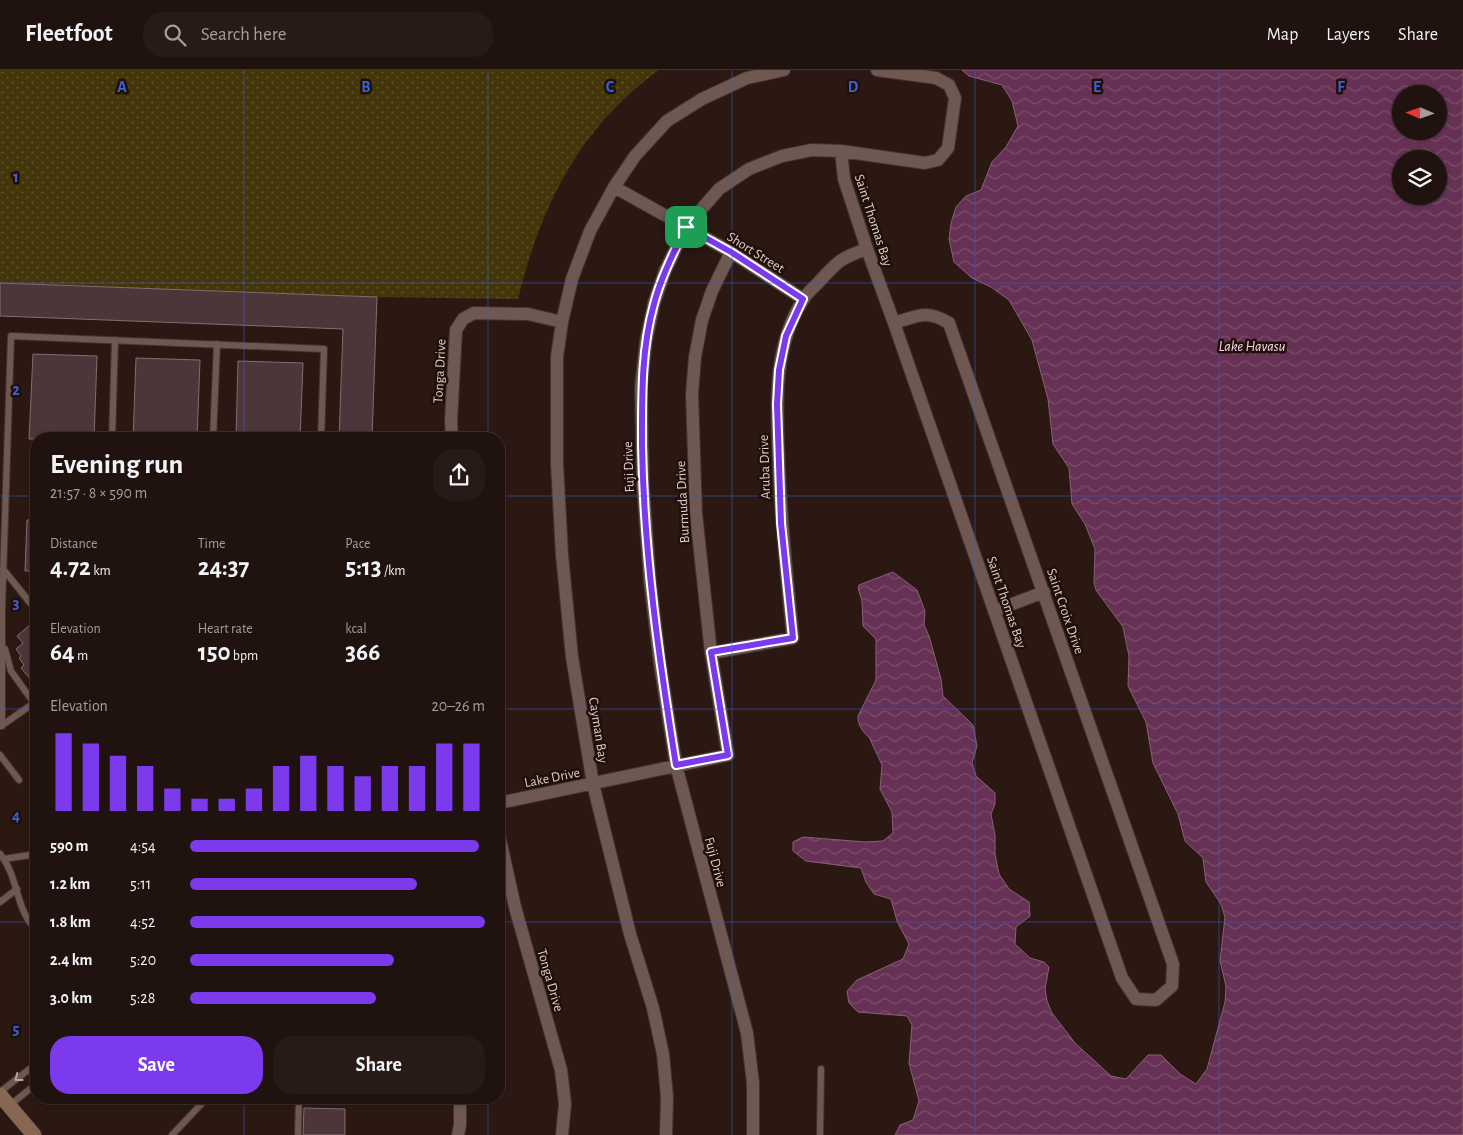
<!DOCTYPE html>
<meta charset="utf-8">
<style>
:root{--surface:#20120e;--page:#281b17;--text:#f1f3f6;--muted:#a29e9e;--line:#3d322e;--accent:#7c3aed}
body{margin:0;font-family:"Alegreya Sans",sans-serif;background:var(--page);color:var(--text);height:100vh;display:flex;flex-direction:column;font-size:19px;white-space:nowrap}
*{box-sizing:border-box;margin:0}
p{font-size:16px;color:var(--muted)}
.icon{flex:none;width:28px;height:28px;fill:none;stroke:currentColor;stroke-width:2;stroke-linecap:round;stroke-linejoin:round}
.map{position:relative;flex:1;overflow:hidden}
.side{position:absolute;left:30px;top:362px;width:475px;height:672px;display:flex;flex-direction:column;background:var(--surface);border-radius:20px;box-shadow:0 1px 4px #0004,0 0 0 1px var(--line)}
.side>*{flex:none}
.needle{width:32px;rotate:272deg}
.controls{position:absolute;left:1392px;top:15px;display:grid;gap:10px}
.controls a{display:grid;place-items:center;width:55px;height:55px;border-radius:50%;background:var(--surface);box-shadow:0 1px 4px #0004,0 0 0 1px var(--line);font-size:25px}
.pin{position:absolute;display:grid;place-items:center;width:42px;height:42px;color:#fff;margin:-21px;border-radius:10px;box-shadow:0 2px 8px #0006}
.round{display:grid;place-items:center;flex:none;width:52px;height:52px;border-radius:20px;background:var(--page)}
.overview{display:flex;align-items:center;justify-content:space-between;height:85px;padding:0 20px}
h1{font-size:28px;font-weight:600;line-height:38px}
.metrics{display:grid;grid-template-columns:repeat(3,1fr);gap:8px;height:85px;padding:5px 20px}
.metrics div{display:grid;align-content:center}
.metrics b{font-size:25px;font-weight:600}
.metrics small{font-size:14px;font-weight:400}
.metrics p{font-size:14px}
.chart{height:140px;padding:10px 20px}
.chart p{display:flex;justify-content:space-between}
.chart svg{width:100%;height:90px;margin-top:5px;stroke:var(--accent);stroke-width:6}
.button{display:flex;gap:10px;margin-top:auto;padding:10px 20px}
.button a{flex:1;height:58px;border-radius:20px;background:var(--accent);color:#fff;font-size:20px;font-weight:600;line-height:58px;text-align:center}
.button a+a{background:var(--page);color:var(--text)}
ul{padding:0 20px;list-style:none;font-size:16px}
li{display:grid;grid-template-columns:80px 60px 1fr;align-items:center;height:38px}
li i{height:12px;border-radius:6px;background:var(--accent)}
header{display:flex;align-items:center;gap:30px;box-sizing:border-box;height:70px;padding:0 25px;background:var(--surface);border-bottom:1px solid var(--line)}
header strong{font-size:24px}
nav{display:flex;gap:28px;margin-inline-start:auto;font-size:18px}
.search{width:350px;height:45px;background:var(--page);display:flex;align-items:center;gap:12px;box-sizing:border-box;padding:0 18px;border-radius:20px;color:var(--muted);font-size:19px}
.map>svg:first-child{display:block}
</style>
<header>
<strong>Fleetfoot</strong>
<div class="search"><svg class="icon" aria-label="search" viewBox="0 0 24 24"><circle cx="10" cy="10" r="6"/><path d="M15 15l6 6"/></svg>Search here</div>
<nav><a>Map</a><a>Layers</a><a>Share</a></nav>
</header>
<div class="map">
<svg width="1463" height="1065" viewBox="0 0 1463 1065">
<defs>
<pattern id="grass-dots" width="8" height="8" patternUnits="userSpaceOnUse" patternTransform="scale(1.25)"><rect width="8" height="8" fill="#43360a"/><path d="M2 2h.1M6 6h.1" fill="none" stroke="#5e522c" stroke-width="1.8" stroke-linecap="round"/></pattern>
<pattern id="water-waves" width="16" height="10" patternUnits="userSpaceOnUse" patternTransform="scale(1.25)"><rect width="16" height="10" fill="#663154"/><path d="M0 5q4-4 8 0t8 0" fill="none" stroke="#7b4e6b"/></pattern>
</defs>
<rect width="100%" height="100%" fill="#2b1813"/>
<path fill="url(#grass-dots)" d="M 0,0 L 659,0 C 579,58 541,136 518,229 L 377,227 L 0,213 Z"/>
<path fill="url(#water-waves)" stroke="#896077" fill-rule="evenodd" d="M 962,0 L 1463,0 L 1463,1065 L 895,1065 L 900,1055 L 913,1050 L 919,1031 L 909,993 L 912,955 L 907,946 L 858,942 L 849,933 L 847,921 L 857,910 L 903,889 L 909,874 L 897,851 L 891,829 L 874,824 L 866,812 L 861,798 L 806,791 L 793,781 L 793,772 L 803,767 L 865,772 L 883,771 L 893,763 L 892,742 L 880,719 L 882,695 L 869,667 C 863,663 857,653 858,646 L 876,610 L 876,569 L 863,556 L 862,531 L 858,518 L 859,515 L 893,502 L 917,520 L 925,541 L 924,555 L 929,566 L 941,609 L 943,626 L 973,655 L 977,676 L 972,693 L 976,706 L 995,723 L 995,734 L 991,744 L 995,765 L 995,784 L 999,804 L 1009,819 L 1029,832 L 1030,846 L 1016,857 L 1015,874 L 1030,888 L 1044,892 L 1049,897 L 1045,919 L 1047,931 L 1052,943 L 1075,973 L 1111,1006 L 1126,1009 L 1148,985 L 1161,985 L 1180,1004 L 1196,1014 L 1207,999 L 1225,932 L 1226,916 L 1220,891 L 1225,847 L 1221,834 L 1206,812 L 1203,788 L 1185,771 L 1178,744 L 1153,693 L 1146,652 L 1128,616 L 1129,586 L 1123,557 L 1096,520 L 1094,513 L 1095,479 L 1085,454 L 1072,434 L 1069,398 L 1053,374 L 1048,329 L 1032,270 L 1009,230 L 991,217 L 972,208 L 954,192 L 949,169 L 951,153 L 956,137 L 966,126 L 981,120 L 992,92 L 1006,77 L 1018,56 L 1012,31 L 1002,15 L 969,6 ZM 1401,24 L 1439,24 L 1439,61 L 1401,61 ZM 1401,89 L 1439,89 L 1439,126 L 1401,126 Z"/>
<path fill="#4c3639" stroke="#856c6f" d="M 0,213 L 377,227 L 372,369 L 339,369 L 343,259 L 0,246 Z
M 33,284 L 97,286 L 94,369 L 29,369 Z
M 136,288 L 200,290 L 197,369 L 133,369 Z
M 238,291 L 303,293 L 300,369 L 236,369 Z
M 27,450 L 36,450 L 36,501 L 25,501 Z
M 30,555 L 36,563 L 36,616 L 21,598 L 24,595 L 19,588 L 21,586 L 16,579 L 23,573 L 17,566 Z
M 304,1038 L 345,1039 L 345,1065 L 303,1065 Z"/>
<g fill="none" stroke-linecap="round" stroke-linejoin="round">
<g stroke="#433432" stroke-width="8">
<path id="lane" d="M 112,369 L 115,270
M 213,369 L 217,274
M 3,499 L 36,540
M 5,579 L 11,601 L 36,636
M 1,656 L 34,633
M 2,656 L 2,538 L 11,266 L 324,279 L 321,369
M 0,685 L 19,710
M 0,784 C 19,807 15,840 36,859
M 4,789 L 36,784
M 0,832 L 17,819
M 0,1022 L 36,994
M 10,1035 L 36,1014
M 172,1065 L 206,1029
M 298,1065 L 299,1029
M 820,1065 L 821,999"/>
</g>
<g stroke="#433432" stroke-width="14">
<path id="street" d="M 841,81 L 844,109 L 867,179 L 894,253 L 1122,908 L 1136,929 L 1156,930 L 1172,916 L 1173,894 L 949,253 C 926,239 918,246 894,253
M 614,117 L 731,182 L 803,229
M 452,369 L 451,351 L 456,260 L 463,249 L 474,243 L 528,244 L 562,252
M 994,541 L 1044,522
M 711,583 L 793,568 C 787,511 781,454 779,397 C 777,341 771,280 803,230 C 806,224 813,218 818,213 C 837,192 840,188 867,179
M 499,733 L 728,685 L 711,583 L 696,444 L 692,324 L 695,287 L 702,250 L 712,221 L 731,182
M 499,765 L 515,837 L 561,1000 L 565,1034 L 562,1065
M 458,1065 L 460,1055 L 460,1029
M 666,1065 L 667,1027 L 663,984 L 653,938 L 630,864 L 593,714 L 572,587 L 562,485 L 557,394 L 557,287 L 562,252 L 572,209 L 590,161 L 614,117 L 635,86 L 667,51 L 702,29 L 747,8 L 784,0
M 753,1065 L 753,1013 L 747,963 L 676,695 L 660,594 L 650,511 L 643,416 L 641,317 L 646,271 L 654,233 L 665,201 L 686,157 L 719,119 L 749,99 L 782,86 L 812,80 L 841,81 L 925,93 L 938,90 L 948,78 L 955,28 L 949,15 L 936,8 L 877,0"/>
</g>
<g stroke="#433432" stroke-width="16">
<path id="secondary" d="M 0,1025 L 34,1065"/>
</g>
<use href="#lane" stroke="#6f5852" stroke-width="6"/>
<use href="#street" stroke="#6f5852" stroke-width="12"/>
<use href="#secondary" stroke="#876652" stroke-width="15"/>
</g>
<defs><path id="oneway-chevron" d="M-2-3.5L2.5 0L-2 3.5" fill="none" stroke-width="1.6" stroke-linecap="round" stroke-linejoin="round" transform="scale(1.25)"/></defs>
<use stroke="#b6a5a0" href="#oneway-chevron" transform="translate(18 1008) rotate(142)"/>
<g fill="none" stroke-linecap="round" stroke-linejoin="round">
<g stroke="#fff" stroke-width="10">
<path id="route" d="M 686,157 L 731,182 L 803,229 L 786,266 L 779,300 L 777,334 L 781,453 L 793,568 L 711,582 L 728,685 L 676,695 C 659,589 644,484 642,376 C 642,328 641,280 654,234 C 661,207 674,182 686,157 Z"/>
</g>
<use href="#route" stroke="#7c3aed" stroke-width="6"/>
</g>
<path fill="none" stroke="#3a61d6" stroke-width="1" stroke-opacity="0.55" d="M 244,0 L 244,369M 488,0 L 488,369M 732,0 L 732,1065M 975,0 L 975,1065M 1219,0 L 1219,1065M 0,213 L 1463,213M 0,426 L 36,426M 499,426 L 1463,426M 0,639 L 36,639M 499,639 L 1463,639M 0,852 L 36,852M 499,852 L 1463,852M 244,1029 L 244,1065M 488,1029 L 488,1065"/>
<g text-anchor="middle" stroke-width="5" stroke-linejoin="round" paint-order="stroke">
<g font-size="14" fill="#dcceca" stroke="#210f0a">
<text transform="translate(874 150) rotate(72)" y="5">Saint Thomas Bay</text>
<text transform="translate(756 182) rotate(32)" y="5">Short Street</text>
<text transform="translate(439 301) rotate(-87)" y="5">Tonga Drive</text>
<text transform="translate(628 397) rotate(-92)" y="5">Fuji Drive</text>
<text transform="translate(764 397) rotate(-92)" y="5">Aruba Drive</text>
<text transform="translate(682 432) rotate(-93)" y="5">Burmuda Drive</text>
<text transform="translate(1007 532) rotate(71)" y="5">Saint Thomas Bay</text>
<text transform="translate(1066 541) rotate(71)" y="5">Saint Croix Drive</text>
<text transform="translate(599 660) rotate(81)" y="5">Cayman Bay</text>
<text transform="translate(552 707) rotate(-11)" y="5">Lake Drive</text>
<text transform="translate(716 792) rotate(75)" y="5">Fuji Drive</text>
<text transform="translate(551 910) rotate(74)" y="5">Tonga Drive</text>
</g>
<g font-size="15" font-style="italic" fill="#f9d5e9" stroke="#210f0a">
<text x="1252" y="281">Lake Havasu</text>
</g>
</g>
<g font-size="16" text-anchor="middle" font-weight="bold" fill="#3a61d6" stroke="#210f0a" stroke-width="5" stroke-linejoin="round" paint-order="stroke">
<text x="122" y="22">A</text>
<text x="366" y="22">B</text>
<text x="610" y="22">C</text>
<text x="853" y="22">D</text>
<text x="1097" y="22">E</text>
<text x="1341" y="22">F</text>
<text x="16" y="112">1</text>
<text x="16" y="325">2</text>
<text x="16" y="538">3</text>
<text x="16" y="751">4</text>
<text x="16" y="964">5</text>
</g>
</svg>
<div class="controls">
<a><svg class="needle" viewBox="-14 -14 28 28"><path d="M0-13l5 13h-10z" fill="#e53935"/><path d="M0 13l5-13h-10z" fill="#a29e9e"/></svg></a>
<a><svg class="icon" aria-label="layers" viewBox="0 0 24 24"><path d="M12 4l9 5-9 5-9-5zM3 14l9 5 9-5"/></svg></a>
</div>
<div class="pin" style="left:686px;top:157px;background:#1e9e55"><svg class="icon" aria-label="arrive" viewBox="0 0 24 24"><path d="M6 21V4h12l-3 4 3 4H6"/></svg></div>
<section class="side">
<div class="overview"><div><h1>Evening run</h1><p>21:57 · 8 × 590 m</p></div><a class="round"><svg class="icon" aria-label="share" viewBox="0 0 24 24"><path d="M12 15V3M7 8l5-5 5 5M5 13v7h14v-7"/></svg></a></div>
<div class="metrics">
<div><p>Distance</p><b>4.72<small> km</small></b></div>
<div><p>Time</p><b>24:37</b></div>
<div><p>Pace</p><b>5:13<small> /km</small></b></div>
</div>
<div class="metrics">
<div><p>Elevation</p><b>64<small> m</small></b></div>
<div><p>Heart rate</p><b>150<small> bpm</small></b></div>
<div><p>kcal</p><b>366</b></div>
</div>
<div class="chart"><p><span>Elevation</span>20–26 m</p>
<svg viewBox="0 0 160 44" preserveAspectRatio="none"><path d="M5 44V6M15 44V11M25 44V17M35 44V22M45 44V33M55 44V38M65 44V38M75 44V33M85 44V22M95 44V17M105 44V22M115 44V27M125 44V22M135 44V22M145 44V11M155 44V11"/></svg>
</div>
<ul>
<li><b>590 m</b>4:54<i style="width:98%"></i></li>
<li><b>1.2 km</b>5:11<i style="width:77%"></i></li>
<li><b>1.8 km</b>4:52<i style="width:100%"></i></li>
<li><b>2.4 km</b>5:20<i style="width:69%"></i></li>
<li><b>3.0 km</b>5:28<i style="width:63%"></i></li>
</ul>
<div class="button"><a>Save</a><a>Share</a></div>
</section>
</div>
